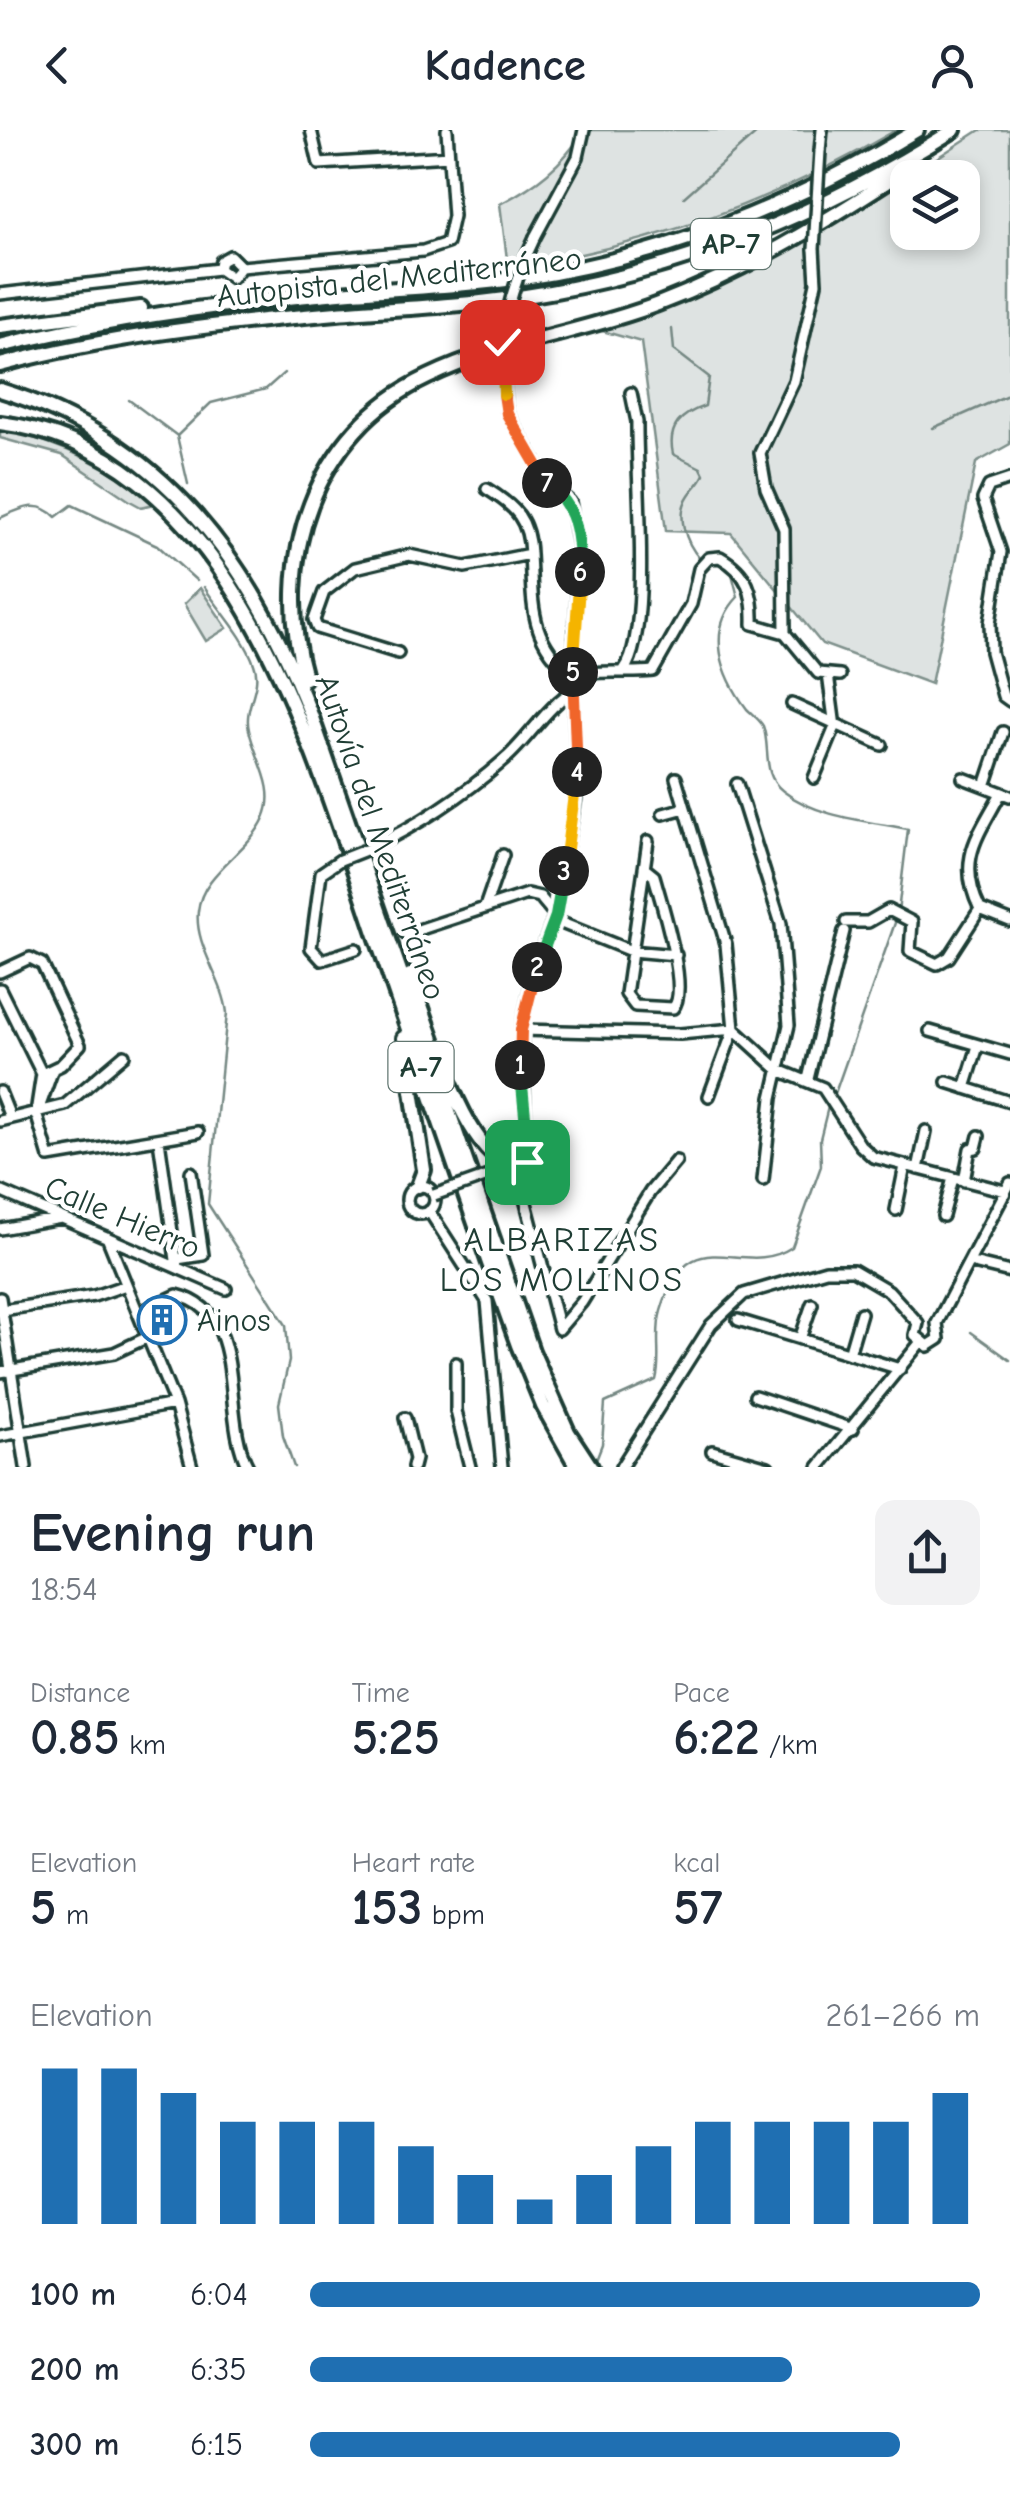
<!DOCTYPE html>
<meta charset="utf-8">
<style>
:root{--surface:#fff;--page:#f2f2f3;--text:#1f2937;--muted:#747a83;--accent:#1f6fb2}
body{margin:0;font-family:"Comic Neue",sans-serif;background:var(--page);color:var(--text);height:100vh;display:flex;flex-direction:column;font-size:38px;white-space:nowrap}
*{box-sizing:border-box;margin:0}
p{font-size:32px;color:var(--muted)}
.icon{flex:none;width:55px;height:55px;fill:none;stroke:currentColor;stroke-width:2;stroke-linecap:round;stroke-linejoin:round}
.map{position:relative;height:1337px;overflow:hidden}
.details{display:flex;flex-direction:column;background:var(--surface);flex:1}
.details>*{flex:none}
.controls{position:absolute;left:890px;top:30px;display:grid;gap:20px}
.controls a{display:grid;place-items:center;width:90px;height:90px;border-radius:20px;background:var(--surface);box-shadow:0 5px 15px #0003;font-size:50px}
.pin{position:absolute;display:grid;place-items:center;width:85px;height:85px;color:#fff;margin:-42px;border-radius:20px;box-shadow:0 5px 15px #0006}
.km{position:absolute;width:50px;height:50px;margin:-25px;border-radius:50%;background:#222;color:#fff;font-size:28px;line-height:50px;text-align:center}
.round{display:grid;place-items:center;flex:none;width:105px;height:105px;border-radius:20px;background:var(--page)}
.head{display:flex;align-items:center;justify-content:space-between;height:170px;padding:0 30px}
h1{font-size:55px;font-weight:600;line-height:75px}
.figures{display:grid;grid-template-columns:repeat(3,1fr);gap:15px;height:170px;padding:10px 30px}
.figures div{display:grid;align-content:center}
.figures b{font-size:50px;font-weight:600}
.figures small{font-size:28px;font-weight:400}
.figures p{font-size:28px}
.chart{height:280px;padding:20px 30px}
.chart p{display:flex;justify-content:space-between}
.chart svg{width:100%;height:180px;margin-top:10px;stroke:var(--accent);stroke-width:6}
ul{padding:0 30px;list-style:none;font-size:32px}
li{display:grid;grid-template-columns:160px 120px 1fr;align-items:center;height:75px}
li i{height:25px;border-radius:12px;background:var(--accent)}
header{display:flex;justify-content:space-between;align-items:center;height:130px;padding:0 30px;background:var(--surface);font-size:45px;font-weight:600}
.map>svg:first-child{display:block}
</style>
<header><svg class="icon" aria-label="back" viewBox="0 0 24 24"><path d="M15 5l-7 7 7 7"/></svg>Kadence<svg class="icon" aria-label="person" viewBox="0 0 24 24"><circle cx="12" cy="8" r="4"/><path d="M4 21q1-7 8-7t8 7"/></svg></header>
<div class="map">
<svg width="1010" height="1337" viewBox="0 0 1010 1337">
<rect width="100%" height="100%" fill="#fff"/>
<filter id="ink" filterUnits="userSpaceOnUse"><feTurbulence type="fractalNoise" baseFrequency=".01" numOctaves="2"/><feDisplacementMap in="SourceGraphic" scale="20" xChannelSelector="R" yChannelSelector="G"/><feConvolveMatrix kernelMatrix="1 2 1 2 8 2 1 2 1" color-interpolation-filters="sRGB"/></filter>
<g filter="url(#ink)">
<path fill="#dee3e2" stroke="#7e908b" stroke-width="2.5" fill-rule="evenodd" d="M 585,0 L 896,0 C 775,71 648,118 508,137 L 500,74 C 538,54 561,36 585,0 Z
M 980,0 L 1010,0 L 1010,314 L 976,333 L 931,554 L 822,514 L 731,403 L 666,401 L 641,212 L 599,200 C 740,164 860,77 980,0 ZM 908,48 L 962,48 L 962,102 L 908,102 Z
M 0,299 C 57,312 110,334 154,374 L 141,377 L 130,371 L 62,325 L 0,308 Z
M 200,458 L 227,498 L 206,511 L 184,474 Z"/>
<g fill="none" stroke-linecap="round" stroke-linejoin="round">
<path stroke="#758883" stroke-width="2.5" d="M 955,48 L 955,45
M 684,67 L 760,0
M 672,199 L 674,220 L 709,247 L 705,276 C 681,284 667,297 673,324 L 701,338 L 704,344 C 700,354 695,356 689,365 C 675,385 686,413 700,429
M 129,270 L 176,305
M 933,298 L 1010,264
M 188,354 L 177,306 L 211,273 L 266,259 L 284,243
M 0,388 C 22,378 38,369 56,387 L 72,375 L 157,415 L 197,451
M 731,440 L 738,467 C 705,501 722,546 747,579 C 752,584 760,590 763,596 C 771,618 761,644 783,661 C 816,687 867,691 908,699 L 898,782
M 204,457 C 220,481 244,506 254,534 C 263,557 243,576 249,600 C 255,629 278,658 264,688 C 249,722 202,742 198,781 C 194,816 223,848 227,883 L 208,1074 L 286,1195 L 289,1231 L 279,1274 L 283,1306 L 294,1337
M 834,966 L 896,790
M 971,1202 L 1010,1230
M 595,1332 L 602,1314 L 605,1273 L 656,1250 C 662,1228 654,1204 661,1181 C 689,1084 741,1151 792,1117 L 821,1036 L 820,1009 L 829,973"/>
<g stroke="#1f3d34" stroke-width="16">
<path id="minor" d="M 311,0 L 319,34 L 449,26
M 820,21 L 822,0
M 535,107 L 578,27 L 584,0
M 241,137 L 423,121 L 447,113 L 453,86 L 447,0
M 0,164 L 219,139 L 232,148 L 241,137 L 230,126 L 221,131 L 219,139
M 504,254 L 507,283 L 547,352 L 570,372 L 580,425 L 572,545 L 578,656 L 555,785 L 534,843 L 521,900 L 526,996 L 521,1025
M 1010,349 L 989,356 L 983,369 L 1001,422 L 990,493 L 991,522 L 1003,566 L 1010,571
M 487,359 C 516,377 529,390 530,424
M 785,503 L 784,399 L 766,358 L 760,323 L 794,251 L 816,153 L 814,119
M 398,523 L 317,498 L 314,490 L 324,462 L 355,438 L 409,425 L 465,437 L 530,424 C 533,476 529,509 572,545 C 604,539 624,544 653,541 L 691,474 L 699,439 L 709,428 L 720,427 C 748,443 754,463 753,494 L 785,503 L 818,543 L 840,545
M 624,540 C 652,502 636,347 637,292 L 631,263
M 792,574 L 882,615
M 676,648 L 726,814 L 734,899 L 709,966
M 814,648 L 835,597 L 828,544
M 963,648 L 1010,666
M 737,654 L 781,794 L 789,895 L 772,968 L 763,1050
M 985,656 L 1003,602
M 663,684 L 685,678
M 368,719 C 417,696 463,666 504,630 C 530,608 546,576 576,559
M 340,730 L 321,743 L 311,818 L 322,830 L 356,819
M 644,738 L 654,746 C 661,771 690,861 673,878 L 635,876 L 626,864 L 648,711
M 485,777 L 503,725
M 980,779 C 956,730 978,706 1001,663
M 980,779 L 1010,791
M 554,790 L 631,821 L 676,825
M 846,792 L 868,792 L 889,780 L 912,792 L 910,821 L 937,834 L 949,827 L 980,779
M 406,804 L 527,764 L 540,767 L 555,785
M 0,842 L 30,828 L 42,834 L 80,915 L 61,935 L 42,944
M 0,859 L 42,944 L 36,983 L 49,1027 L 198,1002
M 521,900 L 680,904 L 734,899 L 779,940 L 823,958 L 860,1015 L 873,1027 L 1005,1061
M 930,901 L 1010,924
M 808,949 L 844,801
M 947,952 L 1010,972
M 965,958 L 978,916
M 0,962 L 10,987
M 38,981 L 53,939
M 0,991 L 65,975 L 124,925
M 159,1010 L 177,1137
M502 1037a13 13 0 1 1 26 0a13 13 0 1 1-26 0Z
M 918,1039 L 926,1001
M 520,1050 L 559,1199 L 582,1172 L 650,1062 L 676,1031
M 964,1051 L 970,1019 L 976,1018 L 979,1006
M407 1070a14 14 0 1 1 28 0a14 14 0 1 1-28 0Z
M 0,1061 L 226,1159
M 896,1080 L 905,1036
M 429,1081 L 487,1171 L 502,1337
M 943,1086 L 953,1048
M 0,1099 L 61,1088
M 107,1107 L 175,1274 L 192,1337
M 177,1129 L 203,1125 L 191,1042
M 969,1132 L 1010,1142
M 0,1168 L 26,1337
M 2,1180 L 94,1166 L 126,1155
M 141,1190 L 147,1179 L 177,1165 C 251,1183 219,1284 248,1337
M 738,1190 L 900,1239
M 918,1193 L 915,1205 L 928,1216 L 939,1209 L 937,1193
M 937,1193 L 1010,1053
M 800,1209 L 812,1174
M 849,1224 L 861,1183
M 456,1233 L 456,1281 L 470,1337
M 0,1242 L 114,1223 L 148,1207
M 755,1266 L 853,1299
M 405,1288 L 415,1329 L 413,1337
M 0,1306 L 175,1274
M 712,1321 L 768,1337
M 621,1337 L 711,1195 L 744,1164 L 826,1140 L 853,1140 L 889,1161 L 918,1193
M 819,1337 L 920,1213"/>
</g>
<g stroke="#1f3d34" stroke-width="20">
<path id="highway" d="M 0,196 L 141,178
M 0,216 C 115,187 232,172 351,162 C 419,157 486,155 554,143 C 685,119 804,69 917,0
M 0,235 C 110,206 224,193 337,183 C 400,178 464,176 526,166 C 682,142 821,84 954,0
M 0,260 C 163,310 252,432 311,585 L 532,1221 L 568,1302 L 591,1337
M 0,293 C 241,322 318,641 384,829 C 428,958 472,1087 518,1215 L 543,1276 L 577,1337
M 305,548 C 272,432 313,301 428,247 C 500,212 583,203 658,174 C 744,141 821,95 897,45
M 410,845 C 429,892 459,1008 503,1032
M 404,908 L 424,1040 L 418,1056"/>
</g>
<use href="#minor" stroke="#fff" stroke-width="9"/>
<use href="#highway" stroke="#fff" stroke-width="12"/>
<g stroke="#1f3d34" stroke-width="16" stroke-linecap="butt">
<path id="minor-bridge" d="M 814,119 L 820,21
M 504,254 C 499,199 511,157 535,107
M 340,730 L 368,719
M 434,1065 L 502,1041"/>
</g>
<use href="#minor-bridge" stroke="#fff" stroke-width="9"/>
</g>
</g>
<g fill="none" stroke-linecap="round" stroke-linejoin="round" filter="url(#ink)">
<g stroke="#fff" stroke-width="20">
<path id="split-1" d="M 520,935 L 526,996 L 521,1026 L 527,1032"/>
</g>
<g stroke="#fff" stroke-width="20">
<path id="split-2" d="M 520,935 L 521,900 L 537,837"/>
</g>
<g stroke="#fff" stroke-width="20">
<path id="split-3" d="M 537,837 L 556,786 L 564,741"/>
</g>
<g stroke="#fff" stroke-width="20">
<path id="split-4" d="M 564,741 L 577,642"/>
</g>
<g stroke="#fff" stroke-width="20">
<path id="split-5" d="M 573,542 L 577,642"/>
</g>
<g stroke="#fff" stroke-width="20">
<path id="split-6" d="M 573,542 L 580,442"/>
</g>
<g stroke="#fff" stroke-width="20">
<path id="split-7" d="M 547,353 C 577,377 580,404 580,442"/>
</g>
<g stroke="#fff" stroke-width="20">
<path id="split-8" d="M 504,264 L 507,284 L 547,353"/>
</g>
<g stroke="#fff" stroke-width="20">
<path id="split-9" d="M 502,212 L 504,264"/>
</g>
<use href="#split-1" stroke="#22a559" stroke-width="12"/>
<use href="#split-2" stroke="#f0652b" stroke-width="12"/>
<use href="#split-3" stroke="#22a559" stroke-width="12"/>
<use href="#split-4" stroke="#f5b400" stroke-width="12"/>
<use href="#split-5" stroke="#f0652b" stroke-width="12"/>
<use href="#split-6" stroke="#f5b400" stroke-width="12"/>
<use href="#split-7" stroke="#22a559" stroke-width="12"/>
<use href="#split-8" stroke="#f0652b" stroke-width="12"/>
<use href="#split-9" stroke="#f5b400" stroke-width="12"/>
</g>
<defs>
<g id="building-ring" transform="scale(2.5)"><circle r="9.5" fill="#fff" stroke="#1f6fb2" stroke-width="1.5"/><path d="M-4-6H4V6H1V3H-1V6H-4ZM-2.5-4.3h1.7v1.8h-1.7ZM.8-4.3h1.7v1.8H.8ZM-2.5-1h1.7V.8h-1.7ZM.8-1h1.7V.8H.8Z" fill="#1f6fb2"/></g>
</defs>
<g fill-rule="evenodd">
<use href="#building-ring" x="162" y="1190"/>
</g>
<g text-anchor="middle" stroke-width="9" stroke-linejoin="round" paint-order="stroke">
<g fill="#fff" stroke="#627771" stroke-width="2.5">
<rect x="691" y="89" width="80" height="50" rx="8"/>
<rect x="388.5" y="912" width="65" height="50" rx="8"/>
</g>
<g font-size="30" font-weight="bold" fill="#1f3d34">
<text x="731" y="124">AP-7</text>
<text x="421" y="947">A-7</text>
</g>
<g font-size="32" fill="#1f3d34" stroke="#fff">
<text transform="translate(399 147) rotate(-6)" y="11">Autopista del Mediterráneo</text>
<text transform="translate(381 707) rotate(71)" y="11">Autovía del Mediterráneo</text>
<text transform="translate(123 1087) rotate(23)" y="11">Calle Hierro</text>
</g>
<g font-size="32" fill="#1f3d34" stroke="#fff" text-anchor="start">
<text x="197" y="1201">Ainos</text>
</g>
<g font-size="35" letter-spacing="2.5" fill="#1f3d34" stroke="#fff">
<text x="562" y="1121">ALBARIZAS<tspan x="562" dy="40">LOS MOLINOS</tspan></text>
</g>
</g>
</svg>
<div class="controls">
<a><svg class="icon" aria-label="layers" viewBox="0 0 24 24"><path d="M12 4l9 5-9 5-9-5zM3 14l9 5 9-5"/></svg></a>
</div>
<div class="pin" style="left:527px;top:1032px;background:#1e9e55"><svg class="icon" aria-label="arrive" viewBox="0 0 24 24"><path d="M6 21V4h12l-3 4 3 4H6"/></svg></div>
<div class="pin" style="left:502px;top:212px;background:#d93025"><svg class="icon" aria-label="check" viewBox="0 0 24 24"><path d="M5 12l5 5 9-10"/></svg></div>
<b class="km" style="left:520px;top:935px">1</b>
<b class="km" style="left:537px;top:837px">2</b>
<b class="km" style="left:564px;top:741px">3</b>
<b class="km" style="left:577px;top:642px">4</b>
<b class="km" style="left:573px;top:542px">5</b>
<b class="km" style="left:580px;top:442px">6</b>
<b class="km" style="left:547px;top:353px">7</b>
</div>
<section class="details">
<div class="head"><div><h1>Evening run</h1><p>18:54</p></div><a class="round"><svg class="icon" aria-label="share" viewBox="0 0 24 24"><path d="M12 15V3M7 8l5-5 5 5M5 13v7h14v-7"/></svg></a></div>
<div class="figures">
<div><p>Distance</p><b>0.85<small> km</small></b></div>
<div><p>Time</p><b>5:25</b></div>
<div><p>Pace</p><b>6:22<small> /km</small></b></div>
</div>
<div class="figures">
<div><p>Elevation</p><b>5<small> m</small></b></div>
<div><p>Heart rate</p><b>153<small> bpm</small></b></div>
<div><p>kcal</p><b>57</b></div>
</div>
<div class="chart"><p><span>Elevation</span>261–266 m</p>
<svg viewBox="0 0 160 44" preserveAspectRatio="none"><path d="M5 44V6M15 44V6M25 44V12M35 44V19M45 44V19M55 44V19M65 44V25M75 44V32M85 44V38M95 44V32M105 44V25M115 44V19M125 44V19M135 44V19M145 44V19M155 44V12"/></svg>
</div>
<ul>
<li><b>100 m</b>6:04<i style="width:100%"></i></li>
<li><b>200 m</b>6:35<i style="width:72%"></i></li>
<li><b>300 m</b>6:15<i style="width:88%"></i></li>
</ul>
</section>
